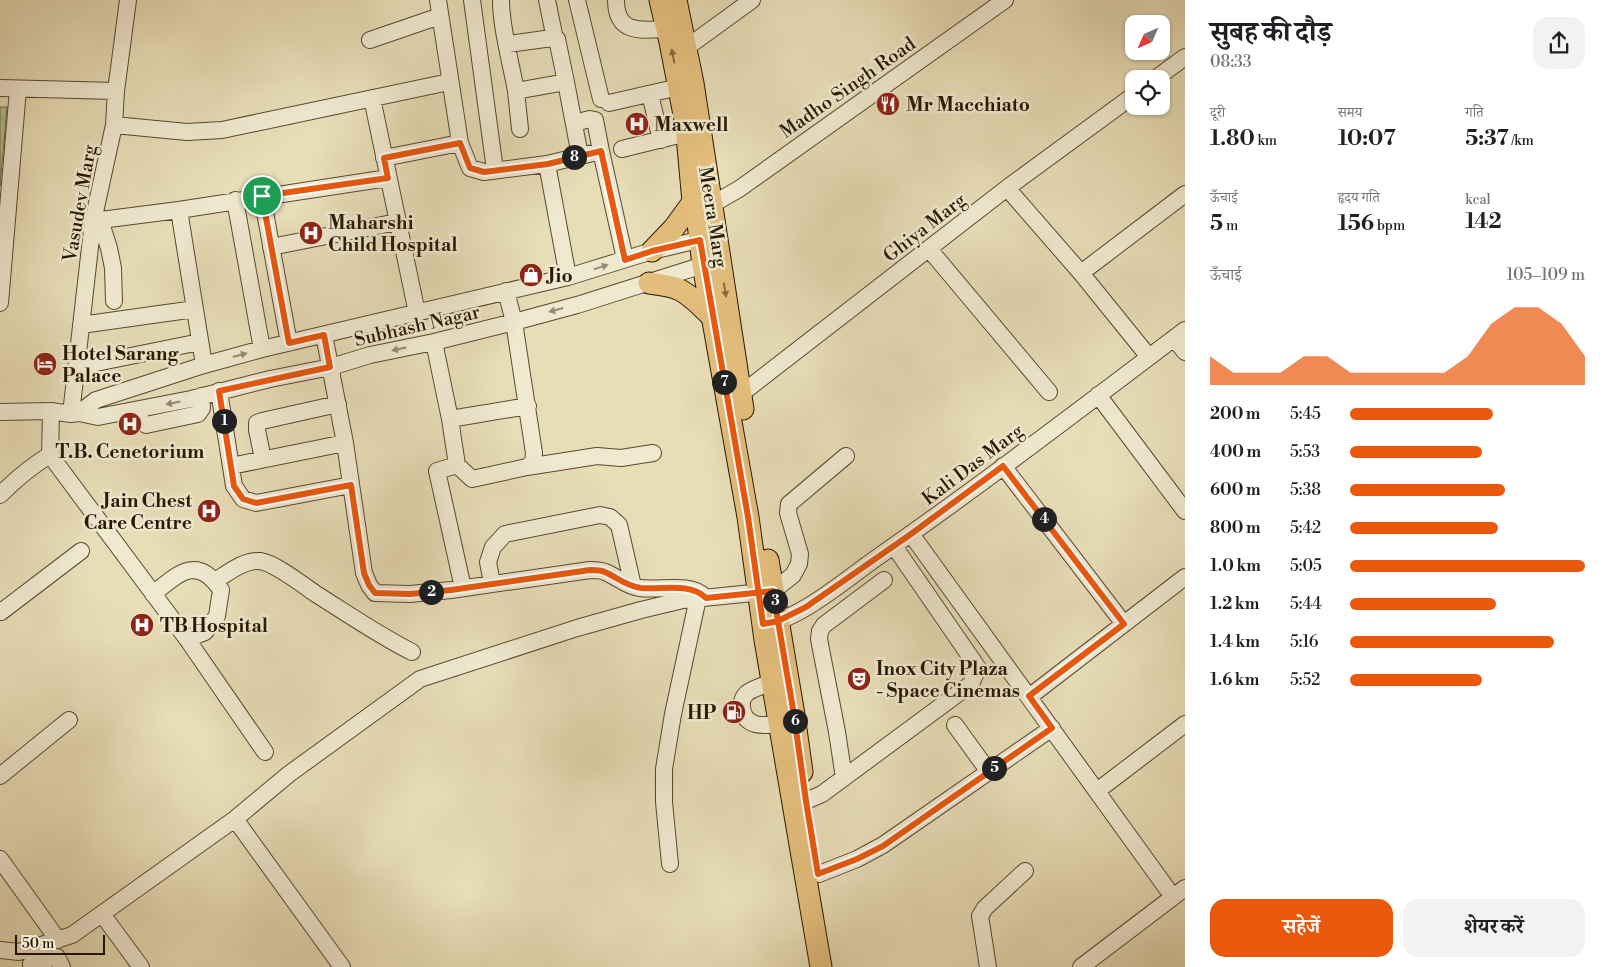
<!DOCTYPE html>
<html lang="hi">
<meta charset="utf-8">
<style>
:root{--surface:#fff;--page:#f2f2f2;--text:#202124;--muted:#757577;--accent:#ea580c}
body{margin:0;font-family:"Libre Bodoni","Noto Serif Devanagari",serif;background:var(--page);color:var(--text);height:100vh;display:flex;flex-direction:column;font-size:19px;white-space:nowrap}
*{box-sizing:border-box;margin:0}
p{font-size:16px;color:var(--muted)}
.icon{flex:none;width:28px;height:28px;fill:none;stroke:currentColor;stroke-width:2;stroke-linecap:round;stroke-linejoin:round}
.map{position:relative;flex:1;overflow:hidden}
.panel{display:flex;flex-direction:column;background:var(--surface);width:425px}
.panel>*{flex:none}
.needle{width:32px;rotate:225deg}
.fabs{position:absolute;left:1125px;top:15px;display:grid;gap:10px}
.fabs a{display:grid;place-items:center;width:45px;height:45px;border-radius:10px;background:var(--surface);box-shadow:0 1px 4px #0004;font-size:25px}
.scale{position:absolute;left:15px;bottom:12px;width:90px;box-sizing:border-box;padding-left:5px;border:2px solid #281701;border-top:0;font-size:14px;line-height:18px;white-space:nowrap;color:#281701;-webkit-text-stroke:4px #efe9d0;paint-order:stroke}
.pin{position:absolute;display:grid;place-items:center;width:42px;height:42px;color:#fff;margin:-21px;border:2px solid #fff;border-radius:50%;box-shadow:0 1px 5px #0007}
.km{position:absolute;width:25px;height:25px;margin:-12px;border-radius:50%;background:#222;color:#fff;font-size:14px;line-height:25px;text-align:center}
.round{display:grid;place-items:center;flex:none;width:52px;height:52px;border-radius:15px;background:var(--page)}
.headline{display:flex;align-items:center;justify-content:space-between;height:85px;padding:0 25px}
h1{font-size:28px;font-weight:700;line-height:38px}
.stats{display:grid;grid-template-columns:repeat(3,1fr);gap:8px;height:85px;padding:5px 25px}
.stats div{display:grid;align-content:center}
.stats b{font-size:21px;font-weight:700}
.stats small{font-size:14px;font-weight:400}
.stats p{font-size:14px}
.chart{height:140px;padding:10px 25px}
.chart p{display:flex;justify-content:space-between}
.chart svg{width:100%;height:90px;margin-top:5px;fill:var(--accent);opacity:.7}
.action{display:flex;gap:10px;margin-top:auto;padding:10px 25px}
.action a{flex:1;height:58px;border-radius:15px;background:var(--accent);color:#fff;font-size:20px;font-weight:700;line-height:58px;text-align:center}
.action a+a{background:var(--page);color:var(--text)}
ul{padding:0 25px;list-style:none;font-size:16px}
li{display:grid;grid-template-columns:80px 60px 1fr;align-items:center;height:38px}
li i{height:12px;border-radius:6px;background:var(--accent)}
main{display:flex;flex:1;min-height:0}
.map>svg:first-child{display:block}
</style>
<main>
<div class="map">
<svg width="1185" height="967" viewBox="0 0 1185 967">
<defs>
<pattern id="forest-crowns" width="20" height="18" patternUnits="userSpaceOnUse" patternTransform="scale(1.25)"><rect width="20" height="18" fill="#b4c18f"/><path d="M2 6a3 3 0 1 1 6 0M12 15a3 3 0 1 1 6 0" fill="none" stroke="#9ba57a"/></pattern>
</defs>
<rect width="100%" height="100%" fill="#e7ddb7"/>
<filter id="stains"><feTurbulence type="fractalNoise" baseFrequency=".004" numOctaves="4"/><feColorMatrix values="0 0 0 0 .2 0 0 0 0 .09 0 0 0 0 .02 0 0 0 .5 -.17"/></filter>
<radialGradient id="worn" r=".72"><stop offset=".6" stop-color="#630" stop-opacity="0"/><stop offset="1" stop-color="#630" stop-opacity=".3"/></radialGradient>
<path fill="url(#forest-crowns)" stroke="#6e6c48" d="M 0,107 L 7,107 L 0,186 Z"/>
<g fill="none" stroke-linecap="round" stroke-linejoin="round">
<g stroke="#58482e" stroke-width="18">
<path id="minor" d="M 438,0 L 460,143 L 470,168 L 484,172 L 547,164 L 568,277
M 472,0 L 495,170
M 501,0 C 501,28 511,63 516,91 L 566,82 L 557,39 L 552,38 L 508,44
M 547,0 L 555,39
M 577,0 L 601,99
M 616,0 C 616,35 642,30 667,29
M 370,40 L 440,16
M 686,48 L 752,0
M 1155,79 L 1185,57
M 566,82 L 580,156
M 0,88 L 116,91
M 516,91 L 520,129
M 650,94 L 661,140
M 372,98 L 417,313
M 609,103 L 679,87
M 574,123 L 590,119 L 595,120 L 601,151
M 114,125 L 187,132 L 222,130 L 449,82
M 622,149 L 687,133
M 384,158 L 460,143
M 547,164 L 601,151 L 625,259
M 1007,188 L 1081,273 L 1149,357
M 262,196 L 289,343
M 235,200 L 262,349
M 702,208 L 711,205 L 739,189 L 1005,0
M 179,210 L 204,365
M 100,220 L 109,248 L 113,268 L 114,301
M 93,221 L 179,210 L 388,178
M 271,247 L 397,222
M 929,249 L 1049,392
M 1081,273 L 1185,194
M 0,303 L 18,89
M 81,325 L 195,309
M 324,335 L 345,443 L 364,573 L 369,585 L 375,593 L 410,594 L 451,590 L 590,570 C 595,570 601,570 605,572 C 618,577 625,586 640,588 C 659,591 689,582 704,596
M 1174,338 L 1185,352
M 434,342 L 450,419 L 457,465 L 472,479 L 527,467 L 533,462 L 534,453 L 514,322 L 506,291
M 76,367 L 200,342
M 219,391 L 234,486 L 243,499 L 256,503 L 351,485
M 741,394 L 1007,188 L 1134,95
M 1098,395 L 1185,511
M 138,410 L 141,421 L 146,425 L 198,414 L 202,408 L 201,396
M 51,411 L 50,455 L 187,639 L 265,752
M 0,412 L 51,411 L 71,414 L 79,413 L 98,417 L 191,399 L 270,379 L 331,367 L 370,355 L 434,342 L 514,322 L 577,305 L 703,265 L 713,263
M 79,413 L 96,400 L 204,365 L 262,349 L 568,277 L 652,251 L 711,237
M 71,414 L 93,221 L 114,125 L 116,91 L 128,0
M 450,419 L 528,406
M 263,459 L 257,430 L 257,423 L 262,421 L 338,404
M 457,465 L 437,471 L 463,588
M 231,466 L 345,443
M 1003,466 L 1124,624
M 527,467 L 597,456 L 621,458 L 653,453
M 0,495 C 16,479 31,466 50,455
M 911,534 L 1173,897
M 215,581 C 228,573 243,560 260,561 C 275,563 303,585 316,594 C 348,614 378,635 412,652
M 492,583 L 488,562 L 493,547 L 505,534 L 600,515 L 610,517 L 619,525 L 633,586
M 153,594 C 178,574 197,554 221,590 L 217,616 L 205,632 L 187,639
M 0,610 L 1,612 L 81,551
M 769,623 C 801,618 848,578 875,559 C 980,486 1083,407 1185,330
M 772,682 C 765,685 754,688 747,693 C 743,697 741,702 742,707 C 744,728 764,726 779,724
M 1029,697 L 1185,577
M 955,725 L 989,772
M 0,776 L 69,720
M 844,778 L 837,732 L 819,639 L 820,631 L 824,625 L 884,580
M 1097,791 L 1185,724
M 806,801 L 822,794 L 971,684 L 978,668 L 894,546
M 235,819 L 342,967
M 0,859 L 58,940
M 670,864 L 664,802 L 664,769 L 673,714 L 698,598
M 819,874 L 857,859 L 883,845 L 1052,728
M 102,914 L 141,967
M 0,950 L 19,952 L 72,935 L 235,819 L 289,774 L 420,679 L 577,628 L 641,610 L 683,600 L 773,591 L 793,575 L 799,564 L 800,554 L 788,513 L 789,504 L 846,456
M 31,964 L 57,957 L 62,967
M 988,967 L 980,916 L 985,908 L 1025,871
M 1081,967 L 1185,888"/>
</g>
<g stroke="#281701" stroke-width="23">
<path id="major" d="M 660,0 L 670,42 L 686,125 L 693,202 L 697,215 L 703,265 L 748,517 L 765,640 L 821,967
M 676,0 L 693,83 L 743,409
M 652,251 L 674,228 L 693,202
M 649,283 C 659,285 670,285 680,290 C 692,296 703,308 713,318
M 768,560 L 794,715 L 802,772"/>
</g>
<use href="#minor" stroke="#efe9d0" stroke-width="16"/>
<use href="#major" stroke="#e4be7c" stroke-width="21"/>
</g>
<defs><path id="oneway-solid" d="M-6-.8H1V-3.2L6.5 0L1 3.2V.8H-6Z" transform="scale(1.25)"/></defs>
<g fill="#866a3e">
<use href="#oneway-solid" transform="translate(673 56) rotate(-101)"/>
<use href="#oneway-solid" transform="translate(725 290) rotate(81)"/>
</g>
<g fill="#958a73">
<use href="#oneway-solid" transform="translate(601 267) rotate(-17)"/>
<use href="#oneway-solid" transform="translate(556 310) rotate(165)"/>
<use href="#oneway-solid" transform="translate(399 349) rotate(168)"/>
<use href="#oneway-solid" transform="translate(240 355) rotate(-15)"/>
<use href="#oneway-solid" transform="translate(173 403) rotate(169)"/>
</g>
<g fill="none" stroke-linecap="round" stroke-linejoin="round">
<g stroke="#fff" stroke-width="10">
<path id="route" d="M 262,196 L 289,343 L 324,335 L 330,367 L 219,391 L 234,486 L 243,499 L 256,503 L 351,485 L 364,573 L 369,585 L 375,593 L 410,594 L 451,590 L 590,570 C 595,570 601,570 605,572 C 618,578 626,586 641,588 C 662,590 690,582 706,598 L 773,591 L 778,621 L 806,607 L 911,534 L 1003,466 L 1124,624 L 1029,696 L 1052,728 L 883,846 L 857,859 L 818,874 L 806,801 L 794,715 L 778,621 L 763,624 L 748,517 L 700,240 L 652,251 L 625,260 L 601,151 L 548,164 L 484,172 L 470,168 L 460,143 L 384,158 L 388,178 L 262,196"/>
</g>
<use href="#route" stroke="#ea580c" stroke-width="6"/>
</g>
<defs>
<g id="restaurant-disc" transform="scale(1.25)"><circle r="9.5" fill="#8f2418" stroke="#efe9d0"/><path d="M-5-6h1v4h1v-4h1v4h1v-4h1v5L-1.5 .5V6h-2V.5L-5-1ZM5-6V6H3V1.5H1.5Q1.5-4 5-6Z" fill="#fff"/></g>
<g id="hospital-disc" transform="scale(1.25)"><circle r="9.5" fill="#8f2418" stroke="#efe9d0"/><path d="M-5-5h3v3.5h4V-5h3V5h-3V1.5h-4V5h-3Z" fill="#fff"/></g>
<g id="shop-disc" transform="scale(1.25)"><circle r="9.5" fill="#8f2418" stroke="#efe9d0"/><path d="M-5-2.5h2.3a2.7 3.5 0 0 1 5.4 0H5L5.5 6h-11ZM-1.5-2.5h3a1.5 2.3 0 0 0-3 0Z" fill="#fff"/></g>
<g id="hotel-disc" transform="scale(1.25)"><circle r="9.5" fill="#8f2418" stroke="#efe9d0"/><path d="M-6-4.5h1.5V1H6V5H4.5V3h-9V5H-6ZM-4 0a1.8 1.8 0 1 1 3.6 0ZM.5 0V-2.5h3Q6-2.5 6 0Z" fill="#fff"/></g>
<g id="theatre-disc" transform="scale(1.25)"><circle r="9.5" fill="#8f2418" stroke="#efe9d0"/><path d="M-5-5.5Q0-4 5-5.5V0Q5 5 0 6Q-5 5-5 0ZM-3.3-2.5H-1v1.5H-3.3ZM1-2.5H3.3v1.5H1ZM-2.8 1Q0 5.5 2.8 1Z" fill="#fff"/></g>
<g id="fuel-disc" transform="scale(1.25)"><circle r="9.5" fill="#8f2418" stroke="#efe9d0"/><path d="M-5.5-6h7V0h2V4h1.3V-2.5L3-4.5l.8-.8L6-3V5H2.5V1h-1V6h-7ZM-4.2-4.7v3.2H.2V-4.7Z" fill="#fff"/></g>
</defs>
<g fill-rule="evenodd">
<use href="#restaurant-disc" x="888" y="104"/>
<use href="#hospital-disc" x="637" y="124"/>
<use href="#hospital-disc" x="311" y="233"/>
<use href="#shop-disc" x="531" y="275"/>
<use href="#hotel-disc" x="45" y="364"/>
<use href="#hospital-disc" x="130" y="424"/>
<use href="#hospital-disc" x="209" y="511"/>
<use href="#hospital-disc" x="142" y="625"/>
<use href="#theatre-disc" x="859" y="679"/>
<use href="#fuel-disc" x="734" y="712"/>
</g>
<g text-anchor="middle" stroke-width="5" stroke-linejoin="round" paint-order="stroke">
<g font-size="19" fill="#281701" stroke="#efe9d0">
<text transform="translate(847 87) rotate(-35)" y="7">Madho Singh Road</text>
<text transform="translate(79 203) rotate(-80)" y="7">Vasudev Marg</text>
<text transform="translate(714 217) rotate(81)" y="7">Meera Marg</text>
<text transform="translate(924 227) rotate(-38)" y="7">Ghiya Marg</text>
<text transform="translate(417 325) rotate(-13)" y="7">Subhash Nagar</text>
<text transform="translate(972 464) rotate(-37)" y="7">Kali Das Marg</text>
</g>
<g font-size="19" font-weight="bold" fill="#281701" stroke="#efe9d0" text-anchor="start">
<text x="906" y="111">Mr Macchiato</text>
<text x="654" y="131">Maxwell</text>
<text x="328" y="229">Maharshi<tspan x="328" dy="22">Child Hospital</tspan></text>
<text x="548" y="282">Jio</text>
<text x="62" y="360">Hotel Sarang<tspan x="62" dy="22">Palace</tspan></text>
<text x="130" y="458" text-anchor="middle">T.B. Cenetorium</text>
<text x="192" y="507" text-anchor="end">Jain Chest<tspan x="192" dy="22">Care Centre</tspan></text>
<text x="160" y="632">TB Hospital</text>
<text x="876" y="675">Inox City Plaza<tspan x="876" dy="22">- Space Cinemas</tspan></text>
<text x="716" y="719" text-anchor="end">HP</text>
</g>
</g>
<rect width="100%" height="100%" filter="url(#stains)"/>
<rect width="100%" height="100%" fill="url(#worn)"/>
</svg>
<div class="fabs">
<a><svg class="needle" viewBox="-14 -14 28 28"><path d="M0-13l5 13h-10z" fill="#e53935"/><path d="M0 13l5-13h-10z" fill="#757577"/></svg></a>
<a><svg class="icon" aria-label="locate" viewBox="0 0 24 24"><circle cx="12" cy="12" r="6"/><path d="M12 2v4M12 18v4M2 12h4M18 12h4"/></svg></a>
</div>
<div class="scale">50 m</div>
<div class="pin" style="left:262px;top:196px;background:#1e9e55"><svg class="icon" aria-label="arrive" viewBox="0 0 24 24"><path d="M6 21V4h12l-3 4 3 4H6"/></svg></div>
<b class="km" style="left:224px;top:421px">1</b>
<b class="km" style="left:431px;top:592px">2</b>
<b class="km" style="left:775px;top:601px">3</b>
<b class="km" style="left:1044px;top:519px">4</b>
<b class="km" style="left:994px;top:768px">5</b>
<b class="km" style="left:795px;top:721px">6</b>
<b class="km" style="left:724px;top:382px">7</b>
<b class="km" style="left:574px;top:157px">8</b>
</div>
<section class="panel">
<div class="headline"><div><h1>सुबह की दौड़</h1><p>08:33</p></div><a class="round"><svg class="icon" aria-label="share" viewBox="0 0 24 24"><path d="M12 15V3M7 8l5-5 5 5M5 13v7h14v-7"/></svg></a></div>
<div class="stats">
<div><p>दूरी</p><b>1.80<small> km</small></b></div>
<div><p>समय</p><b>10:07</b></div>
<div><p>गति</p><b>5:37<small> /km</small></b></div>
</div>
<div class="stats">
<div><p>ऊँचाई</p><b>5<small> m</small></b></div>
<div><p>हृदय गति</p><b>156<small> bpm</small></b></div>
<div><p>kcal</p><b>142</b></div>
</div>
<div class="chart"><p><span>ऊँचाई</span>105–109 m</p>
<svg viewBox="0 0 160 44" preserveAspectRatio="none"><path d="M0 44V30L10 38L20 38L30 38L40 30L50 30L60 38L70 38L80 38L90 38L100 38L110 30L120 14L130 6L140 6L150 14L160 30V44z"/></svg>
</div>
<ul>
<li><b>200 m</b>5:45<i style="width:61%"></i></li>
<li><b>400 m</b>5:53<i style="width:56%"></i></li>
<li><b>600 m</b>5:38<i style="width:66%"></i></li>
<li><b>800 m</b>5:42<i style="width:63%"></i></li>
<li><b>1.0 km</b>5:05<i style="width:100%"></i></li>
<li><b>1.2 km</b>5:44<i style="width:62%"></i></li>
<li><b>1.4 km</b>5:16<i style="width:87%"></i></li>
<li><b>1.6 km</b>5:52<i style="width:56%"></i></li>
</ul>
<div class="action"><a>सहेजें</a><a>शेयर करें</a></div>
</section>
</main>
